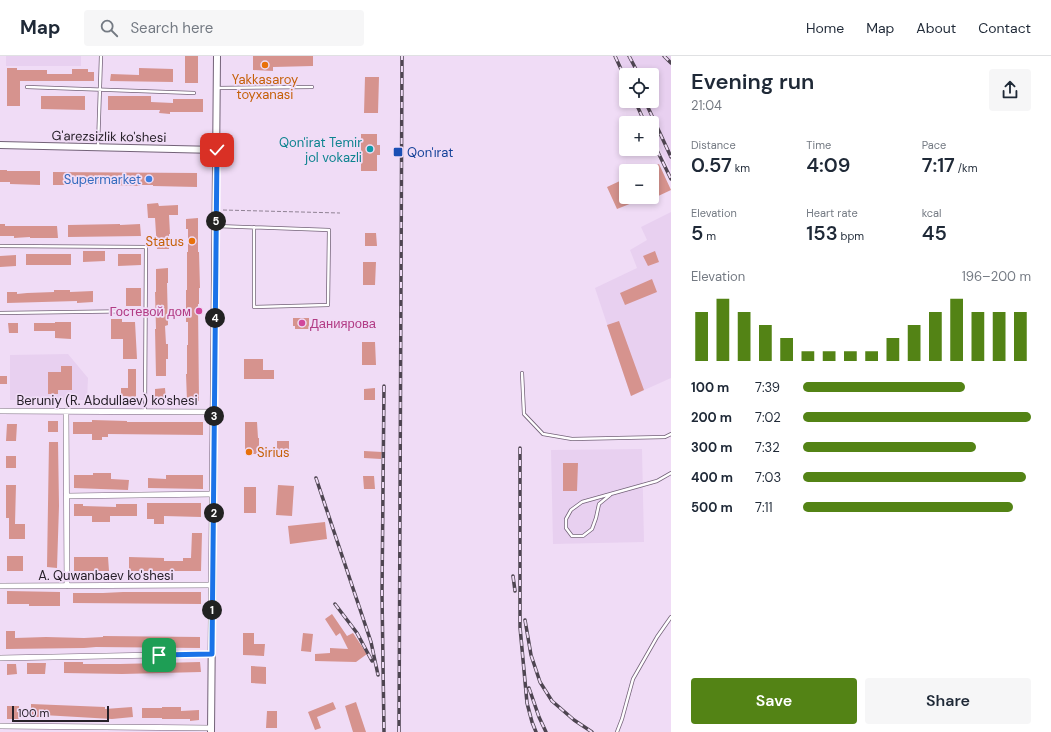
<!DOCTYPE html>
<meta charset="utf-8">
<style>
:root{--surface:#fff;--page:#f6f6f7;--text:#1f2937;--muted:#747a83;--line:#e0e1e3;--accent:#538315}
body{margin:0;font-family:"DM Sans",sans-serif;background:var(--page);color:var(--text);height:100vh;display:flex;flex-direction:column;font-size:15px;white-space:nowrap}
*{box-sizing:border-box;margin:0}
p{font-size:13px;color:var(--muted)}
.icon{flex:none;width:22px;height:22px;fill:none;stroke:currentColor;stroke-width:2;stroke-linecap:round;stroke-linejoin:round}
.map{position:relative;flex:1;overflow:hidden}
.side{display:flex;flex-direction:column;background:var(--surface);width:380px}
.side>*{flex:none}
.tools{position:absolute;left:619px;top:12px;display:grid;gap:8px}
.tools a{display:grid;place-items:center;width:40px;height:40px;border-radius:4px;background:var(--surface);box-shadow:0 2px 6px #0003;font-size:20px}
.scale{position:absolute;left:12px;bottom:10px;width:97px;box-sizing:border-box;padding-left:4px;border:2px solid #272029;border-top:0;font-size:11px;line-height:14px;white-space:nowrap;color:#272029;-webkit-text-stroke:3px #f0dcf6;paint-order:stroke}
.pin{position:absolute;display:grid;place-items:center;width:34px;height:34px;color:#fff;margin:-17px;border-radius:8px;box-shadow:0 2px 6px #0006}
.km{position:absolute;width:20px;height:20px;margin:-10px;border-radius:50%;background:#222;color:#fff;font-size:11px;line-height:20px;text-align:center}
.round{display:grid;place-items:center;flex:none;width:42px;height:42px;border-radius:4px;background:var(--page)}
.overview{display:flex;align-items:center;justify-content:space-between;height:68px;padding:0 20px}
h1{font-size:22px;font-weight:600;line-height:30px}
.figures{display:grid;grid-template-columns:repeat(3,1fr);gap:6px;height:68px;padding:4px 20px}
.figures div{display:grid;align-content:center}
.figures b{font-size:20px;font-weight:600}
.figures small{font-size:11px;font-weight:400}
.figures p{font-size:11px}
.chart{height:112px;padding:8px 20px}
.chart p{display:flex;justify-content:space-between}
.chart svg{width:100%;height:72px;margin-top:4px;stroke:var(--accent);stroke-width:6}
.primary-button{display:flex;gap:8px;margin-top:auto;padding:8px 20px}
.primary-button a{flex:1;height:46px;border-radius:4px;background:var(--accent);color:#fff;font-size:16px;font-weight:600;line-height:46px;text-align:center}
.primary-button a+a{background:var(--page);color:var(--text)}
ul{padding:0 20px;list-style:none;font-size:13px}
li{display:grid;grid-template-columns:64px 48px 1fr;align-items:center;height:30px}
li i{height:10px;border-radius:5px;background:var(--accent)}
header{display:flex;align-items:center;gap:24px;box-sizing:border-box;height:56px;padding:0 20px;background:var(--surface);border-bottom:1px solid var(--line)}
header strong{font-size:19px}
nav{display:flex;gap:22px;margin-inline-start:auto;font-size:14px}
.search{width:280px;height:36px;background:var(--page);display:flex;align-items:center;gap:10px;box-sizing:border-box;padding:0 14px;border-radius:4px;color:var(--muted);font-size:15px}
main{display:flex;flex:1;min-height:0}
.map>svg:first-child{display:block}
</style>
<header>
<strong>Map</strong>
<div class="search"><svg class="icon" aria-label="search" viewBox="0 0 24 24"><circle cx="10" cy="10" r="6"/><path d="M15 15l6 6"/></svg>Search here</div>
<nav><a>Home</a><a>Map</a><a>About</a><a>Contact</a></nav>
</header>
<main>
<div class="map">
<svg width="671" height="676" viewBox="0 0 671 676">
<rect width="100%" height="100%" fill="#f0dcf6"/>
<path fill="#e8d0f0" d="M 6,0 L 81,0 L 81,10 L 6,10 Z
M 618,0 L 671,0 L 671,115 L 652,76 L 652,67 L 648,67 L 638,45 L 652,45 L 652,19 L 626,19 Z
M 671,156 L 671,322 L 631,340 L 595,232 L 637,212 L 630,194 L 647,184 L 641,171 Z
M 68,298 L 88,322 L 87,344 L 10,344 L 10,299 Z
M 642,393 L 644,486 L 553,488 L 551,394 Z"/>
<path fill="#d6938e" d="M 185,0 L 198,0 L 198,27 L 185,27 Z
M 253,0 L 313,0 L 313,10 L 273,11 L 273,15 L 253,14 Z
M 7,12 L 17,12 L 17,14 L 47,14 L 47,18 L 72,18 L 72,13 L 88,13 L 88,16 L 94,16 L 94,25 L 20,25 L 20,50 L 7,50 Z
M 139,12 L 173,13 L 173,26 L 110,25 L 111,18 L 139,19 Z
M 365,21 L 379,21 L 378,57 L 364,57 Z
M 41,40 L 85,40 L 85,54 L 41,53 Z
M 108,40 L 151,40 L 151,46 L 173,47 L 173,43 L 203,43 L 203,56 L 170,56 L 170,58 L 159,57 L 160,54 L 108,54 Z
M 361,78 L 377,78 L 377,89 L 380,89 L 380,99 L 377,99 L 377,115 L 361,115 Z
M 659,108 L 671,134 L 654,142 L 652,138 L 652,111 Z
M 0,114 L 7,114 L 7,115 L 40,115 L 40,129 L 10,128 L 10,126 L 0,126 Z
M 53,116 L 197,117 L 197,131 L 153,130 L 153,129 L 140,129 L 140,130 L 110,129 L 110,128 L 96,128 L 96,129 L 53,129 Z
M 622,124 L 626,134 L 626,141 L 629,141 L 632,147 L 617,153 L 607,131 Z
M 158,147 L 159,150 L 178,149 L 178,159 L 169,159 L 170,178 L 169,178 L 169,193 L 157,193 L 155,162 L 148,162 L 147,148 Z
M 198,162 L 198,196 L 199,196 L 200,232 L 199,232 L 199,248 L 198,248 L 199,345 L 187,345 L 186,318 L 187,318 L 187,289 L 188,289 L 188,266 L 186,266 L 186,234 L 187,234 L 187,196 L 188,196 L 188,173 L 186,173 L 186,163 Z
M 0,168 L 5,168 L 5,170 L 57,170 L 58,182 L 30,182 L 30,181 L 14,182 L 14,180 L 0,180 Z
M 120,168 L 120,169 L 140,168 L 141,180 L 68,181 L 68,169 Z
M 365,177 L 376,177 L 377,190 L 365,190 Z
M 83,195 L 105,195 L 105,205 L 83,206 Z
M 655,195 L 659,206 L 648,210 L 643,200 Z
M 26,198 L 71,198 L 71,209 L 26,209 Z
M 118,198 L 141,198 L 141,209 L 118,210 Z
M 16,199 L 16,210 L 0,211 L 0,200 Z
M 363,206 L 376,206 L 375,229 L 363,229 Z
M 168,212 L 168,227 L 167,227 L 168,269 L 165,270 L 166,288 L 168,288 L 168,303 L 166,303 L 166,320 L 156,320 L 155,273 L 156,273 L 155,236 L 156,236 L 156,213 Z
M 652,223 L 657,236 L 625,249 L 620,237 Z
M 126,232 L 141,232 L 141,250 L 126,250 Z
M 54,234 L 70,234 L 70,236 L 93,235 L 93,246 L 77,247 L 77,245 L 7,247 L 7,236 L 17,236 L 17,238 L 27,237 L 54,236 Z
M 293,262 L 309,262 L 309,273 L 295,273 L 295,270 L 293,270 Z
M 111,263 L 122,263 L 122,266 L 135,266 L 137,303 L 123,303 L 123,283 L 111,283 Z
M 619,265 L 644,334 L 631,340 L 607,269 Z
M 55,266 L 71,266 L 71,283 L 55,282 L 55,275 L 34,275 L 34,267 L 55,267 Z
M 8,267 L 18,267 L 18,277 L 9,277 Z
M 362,286 L 375,286 L 376,309 L 362,309 Z
M 244,303 L 263,303 L 263,314 L 274,314 L 274,323 L 244,323 Z
M 61,310 L 72,310 L 72,334 L 58,334 L 58,338 L 48,338 L 48,316 L 61,316 Z
M 128,313 L 136,313 L 136,341 L 121,340 L 121,332 L 128,332 Z
M 0,320 L 7,320 L 7,328 L 0,328 Z
M 165,332 L 166,345 L 155,345 L 155,333 Z
M 375,332 L 375,344 L 364,344 L 364,333 Z
M 92,364 L 127,365 L 127,366 L 203,366 L 203,379 L 108,378 L 108,381 L 102,381 L 102,384 L 92,384 L 92,378 L 73,378 L 73,366 L 92,366 Z
M 48,365 L 58,365 L 58,376 L 48,376 Z
M 245,366 L 257,366 L 258,382 L 259,382 L 259,398 L 245,398 Z
M 7,368 L 17,368 L 16,385 L 6,385 Z
M 277,385 L 289,385 L 289,398 L 277,398 Z
M 49,386 L 58,386 L 59,450 L 57,512 L 47,511 Z
M 364,395 L 382,396 L 381,403 L 364,402 Z
M 6,400 L 16,400 L 16,412 L 6,412 Z
M 563,407 L 578,407 L 577,435 L 563,435 Z
M 93,417 L 111,417 L 111,423 L 129,424 L 128,434 L 74,432 L 74,419 L 93,419 Z
M 166,419 L 203,419 L 203,433 L 148,432 L 148,422 L 166,423 Z
M 363,420 L 374,420 L 375,433 L 364,433 Z
M 6,429 L 16,429 L 15,468 L 25,468 L 25,483 L 9,483 L 9,462 L 6,462 Z
M 278,429 L 294,430 L 292,460 L 276,459 Z
M 244,431 L 256,431 L 256,457 L 244,457 Z
M 147,447 L 201,447 L 201,461 L 164,460 L 164,468 L 154,468 L 154,463 L 147,463 Z
M 74,448 L 83,448 L 83,450 L 116,451 L 116,448 L 137,448 L 137,460 L 110,460 L 110,466 L 92,466 L 92,460 L 74,460 Z
M 325,466 L 327,483 L 290,488 L 288,470 Z
M 192,477 L 202,477 L 201,515 L 129,515 L 129,501 L 164,502 L 164,505 L 183,505 L 183,502 L 191,502 Z
M 7,500 L 23,500 L 23,515 L 7,515 Z
M 74,501 L 108,501 L 109,515 L 74,515 Z
M 7,535 L 60,536 L 60,550 L 29,550 L 29,548 L 7,548 Z
M 123,536 L 201,536 L 201,548 L 73,547 L 73,537 L 103,537 Z
M 332,558 L 347,580 L 353,577 L 367,598 L 356,606 L 315,605 L 315,598 L 330,597 L 330,592 L 348,593 L 340,577 L 336,580 L 325,563 Z
M 6,575 L 15,575 L 15,582 L 46,581 L 84,582 L 103,581 L 103,580 L 200,581 L 200,592 L 96,591 L 84,592 L 6,593 Z
M 243,577 L 254,577 L 254,588 L 265,588 L 264,600 L 243,599 Z
M 303,577 L 313,578 L 311,596 L 301,595 Z
M 64,606 L 83,606 L 83,608 L 120,608 L 200,606 L 201,616 L 122,618 L 64,617 Z
M 27,607 L 46,607 L 45,618 L 27,618 Z
M 7,608 L 16,608 L 17,618 L 7,619 Z
M 251,610 L 266,611 L 266,628 L 251,627 Z
M 333,646 L 336,653 L 317,661 L 321,672 L 315,674 L 308,656 Z
M 356,646 L 366,676 L 353,676 L 345,650 Z
M 31,648 L 105,651 L 105,653 L 132,651 L 133,661 L 112,663 L 43,659 L 43,661 L 31,661 Z
M 7,650 L 19,650 L 19,663 L 7,663 Z
M 162,651 L 181,651 L 181,655 L 199,654 L 199,664 L 190,665 L 190,663 L 162,663 L 162,662 L 142,662 L 142,652 L 162,652 Z
M 267,655 L 277,655 L 277,672 L 266,672 Z"/>
<g fill="none" stroke-linecap="round" stroke-linejoin="round">
<g stroke="#736278" stroke-width="4">
<path id="service" d="M 27,31 L 194,37
M 218,32 L 312,31
M 98,91 L 101,0
M 216,170 L 329,174 L 328,249 L 254,251 L 254,171
M 0,190 L 146,191 L 145,355
M 0,257 L 145,255
M 522,317 L 524,358 L 543,378 L 572,383 L 665,381 L 671,378
M 610,439 L 599,448 L 596,462 L 592,473 L 583,480 L 572,480 L 566,472 L 566,463 L 571,454 L 582,446 L 657,425 L 671,417
M 617,676 L 622,663 L 633,623 L 657,581 L 671,561"/>
</g>
<g stroke="#736278" stroke-width="6">
<path id="minor" d="M 0,355 L 214,356
M 66,355 L 67,530
M 67,440 L 214,438
M 0,530 L 213,529
M 0,602 L 212,598
M 0,670 L 211,672"/>
</g>
<g stroke="#736278" stroke-width="8">
<path id="tertiary" d="M 0,89 L 217,94
M 211,676 L 217,0"/>
</g>
<path stroke="#908294" stroke-width="1" stroke-dasharray="4 2" stroke-linecap="butt" d="M 223,154 L 340,157"/>
<use href="#service" stroke="#fff" stroke-width="2.5"/>
<use href="#minor" stroke="#fff" stroke-width="5"/>
<use href="#tertiary" stroke="#fff" stroke-width="6"/>
<g stroke="#4e4551" stroke-width="3.5">
<path id="rail" d="M 615,0 L 626,24
M 629,0 L 639,19
M 664,0 L 671,7
M 635,45 L 645,67
M 645,45 L 671,101
M 652,84 L 671,123
M 384,330 L 382,538 L 384,676
M 520,392 L 520,571 L 527,647 L 532,666 L 536,676
M 316,422 L 371,586 L 378,619
M 513,520 L 515,535
M 335,548 L 357,577 L 372,605
M 525,564 L 531,599 L 540,626 L 552,645 L 574,664 L 592,676
M 529,632 L 539,661 L 546,676
M 399,676 L 402,0"/>
</g>
<use href="#rail" stroke="#f0dcf6" stroke-width="2" stroke-dasharray="6" stroke-linecap="butt"/>
</g>
<g fill="none" stroke-linecap="round" stroke-linejoin="round">
<g stroke="#fff" stroke-width="8">
<path id="route" d="M 159,599 L 212,598 L 217,94"/>
</g>
<use href="#route" stroke="#1a73e8" stroke-width="5"/>
</g>
<g fill="#e8710a" stroke="#f0dcf6" stroke-width="1.5">
<circle cx="265" cy="9" r="4"/>
<circle cx="192" cy="185" r="4"/>
<circle cx="249" cy="396" r="4"/>
</g>
<circle fill="#0f9aa8" stroke="#f0dcf6" stroke-width="1.5" cx="370" cy="93" r="4"/>
<rect fill="#1a4fb4" stroke="#f0dcf6" stroke-width="1.5" x="393" y="91" width="10" height="10" rx="2"/>
<circle fill="#3f7fe0" stroke="#f0dcf6" stroke-width="1.5" cx="149" cy="123" r="4"/>
<g fill="#d1479c" stroke="#f0dcf6" stroke-width="1.5">
<circle cx="199" cy="255" r="4"/>
<circle cx="302" cy="267" r="4"/>
</g>
<g text-anchor="middle" stroke-width="3.5" stroke-linejoin="round" paint-order="stroke">
<g font-size="13" fill="#c56008" stroke="#f0dcf6">
<text x="265" y="28">Yakkasaroy<tspan x="265" dy="15">toyxanasi</tspan></text>
<text x="184" y="190" text-anchor="end">Status</text>
<text x="257" y="401" text-anchor="start">Sirius</text>
</g>
<g font-size="13" fill="#272029" stroke="#f0dcf6">
<text transform="translate(109 80) rotate(1)" y="5">G'arezsizlik ko'shesi</text>
<text x="107" y="349">Beruniy (R. Abdullaev) ko'shesi</text>
<text x="106" y="524">A. Quwanbaev ko'shesi</text>
</g>
<g font-size="13" fill="#0d838f" stroke="#f0dcf6" text-anchor="end">
<text x="362" y="91">Qon'irat Temir<tspan x="362" dy="15">jol vokazli</tspan></text>
</g>
<g font-size="13" fill="#164399" stroke="#f0dcf6" text-anchor="start">
<text x="407" y="101">Qon'ırat</text>
</g>
<g font-size="13" fill="#366cbe" stroke="#f0dcf6" text-anchor="end">
<text x="141" y="128">Supermarket</text>
</g>
<g font-size="13" fill="#b23c85" stroke="#f0dcf6" text-anchor="end">
<text x="191" y="260">Гостевой дом</text>
<text x="310" y="272" text-anchor="start">Даниярова</text>
</g>
</g>
</svg>
<div class="tools">
<a><svg class="icon" aria-label="locate" viewBox="0 0 24 24"><circle cx="12" cy="12" r="6"/><path d="M12 2v4M12 18v4M2 12h4M18 12h4"/></svg></a>
<a>+</a>
<a>−</a>
</div>
<div class="scale">100 m</div>
<div class="pin" style="left:159px;top:599px;background:#1e9e55"><svg class="icon" aria-label="arrive" viewBox="0 0 24 24"><path d="M6 21V4h12l-3 4 3 4H6"/></svg></div>
<div class="pin" style="left:217px;top:94px;background:#d93025"><svg class="icon" aria-label="check" viewBox="0 0 24 24"><path d="M5 12l5 5 9-10"/></svg></div>
<b class="km" style="left:212px;top:554px">1</b>
<b class="km" style="left:214px;top:457px">2</b>
<b class="km" style="left:214px;top:360px">3</b>
<b class="km" style="left:215px;top:262px">4</b>
<b class="km" style="left:216px;top:165px">5</b>
</div>
<section class="side">
<div class="overview"><div><h1>Evening run</h1><p>21:04</p></div><a class="round"><svg class="icon" aria-label="share" viewBox="0 0 24 24"><path d="M12 15V3M7 8l5-5 5 5M5 13v7h14v-7"/></svg></a></div>
<div class="figures">
<div><p>Distance</p><b>0.57<small> km</small></b></div>
<div><p>Time</p><b>4:09</b></div>
<div><p>Pace</p><b>7:17<small> /km</small></b></div>
</div>
<div class="figures">
<div><p>Elevation</p><b>5<small> m</small></b></div>
<div><p>Heart rate</p><b>153<small> bpm</small></b></div>
<div><p>kcal</p><b>45</b></div>
</div>
<div class="chart"><p><span>Elevation</span>196–200 m</p>
<svg viewBox="0 0 160 44" preserveAspectRatio="none"><path d="M5 44V14M15 44V6M25 44V14M35 44V22M45 44V30M55 44V38M65 44V38M75 44V38M85 44V38M95 44V30M105 44V22M115 44V14M125 44V6M135 44V14M145 44V14M155 44V14"/></svg>
</div>
<ul>
<li><b>100 m</b>7:39<i style="width:71%"></i></li>
<li><b>200 m</b>7:02<i style="width:100%"></i></li>
<li><b>300 m</b>7:32<i style="width:76%"></i></li>
<li><b>400 m</b>7:03<i style="width:98%"></i></li>
<li><b>500 m</b>7:11<i style="width:92%"></i></li>
</ul>
<div class="primary-button"><a>Save</a><a>Share</a></div>
</section>
</main>
